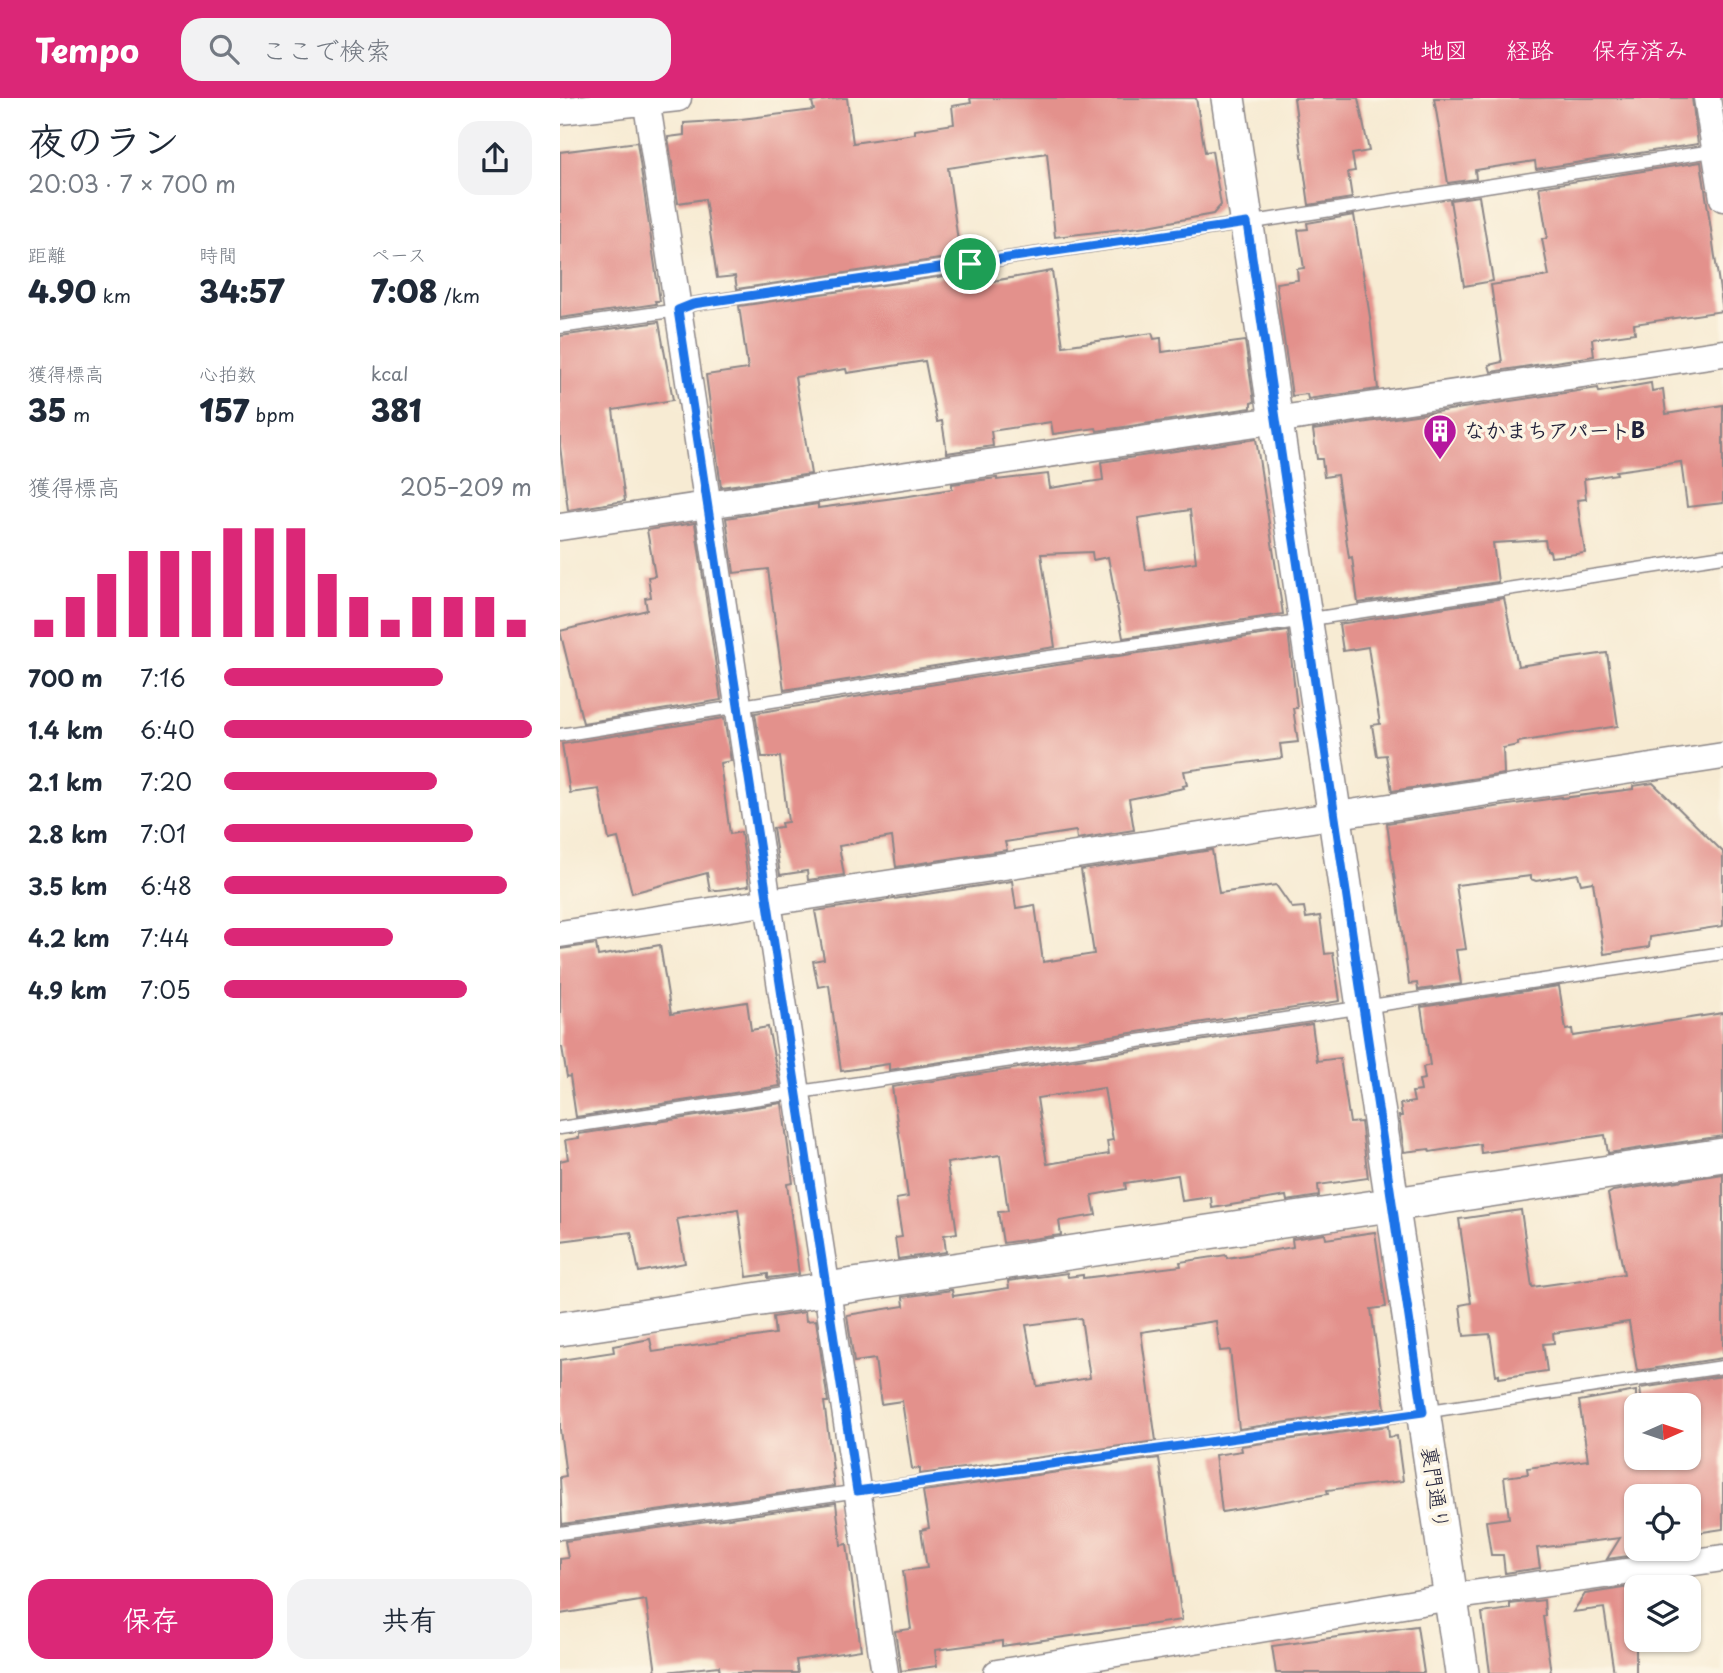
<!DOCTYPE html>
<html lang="ja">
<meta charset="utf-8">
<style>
:root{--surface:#fff;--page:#f2f2f3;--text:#1f2937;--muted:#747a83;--accent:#db2777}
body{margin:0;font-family:"Playpen Sans","Klee One",sans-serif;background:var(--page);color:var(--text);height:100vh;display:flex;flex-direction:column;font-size:26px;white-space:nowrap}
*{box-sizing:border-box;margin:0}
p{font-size:23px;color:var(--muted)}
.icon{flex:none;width:38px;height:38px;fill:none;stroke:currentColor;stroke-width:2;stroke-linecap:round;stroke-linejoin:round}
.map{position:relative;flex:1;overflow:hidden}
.side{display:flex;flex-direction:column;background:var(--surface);width:560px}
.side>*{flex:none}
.needle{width:46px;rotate:87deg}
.controls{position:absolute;left:1064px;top:1295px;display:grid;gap:14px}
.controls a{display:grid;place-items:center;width:77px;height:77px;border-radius:14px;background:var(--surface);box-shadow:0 2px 5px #0004;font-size:35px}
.pin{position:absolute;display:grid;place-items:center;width:60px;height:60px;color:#fff;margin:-30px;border:4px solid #fff;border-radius:50%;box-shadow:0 2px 7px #0007}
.round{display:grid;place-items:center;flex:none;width:74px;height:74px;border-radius:21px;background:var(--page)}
.summary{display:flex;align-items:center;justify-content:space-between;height:119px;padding:0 28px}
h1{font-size:38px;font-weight:800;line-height:52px}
.figures{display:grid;grid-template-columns:repeat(3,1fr);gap:10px;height:119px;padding:7px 28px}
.figures div{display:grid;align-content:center}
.figures b{font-size:30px;font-weight:800}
.figures small{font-size:19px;font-weight:400}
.figures p{font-size:19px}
.chart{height:196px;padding:14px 28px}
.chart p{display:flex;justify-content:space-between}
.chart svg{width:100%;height:126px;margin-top:7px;stroke:var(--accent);stroke-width:6}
.action{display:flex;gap:14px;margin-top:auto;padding:14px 28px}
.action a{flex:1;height:80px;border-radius:21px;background:var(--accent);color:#fff;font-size:28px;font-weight:800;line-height:80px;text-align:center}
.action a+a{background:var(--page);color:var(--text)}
ul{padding:0 28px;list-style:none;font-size:23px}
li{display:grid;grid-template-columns:112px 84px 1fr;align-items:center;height:52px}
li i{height:18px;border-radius:9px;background:var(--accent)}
header{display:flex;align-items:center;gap:42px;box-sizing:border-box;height:98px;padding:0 35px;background:var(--accent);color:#fff}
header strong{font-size:33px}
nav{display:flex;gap:38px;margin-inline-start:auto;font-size:24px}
.search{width:490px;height:63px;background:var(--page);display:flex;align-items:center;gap:18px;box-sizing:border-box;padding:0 24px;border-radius:21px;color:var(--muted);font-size:26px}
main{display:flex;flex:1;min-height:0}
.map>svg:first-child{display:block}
</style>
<header>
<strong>Tempo</strong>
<div class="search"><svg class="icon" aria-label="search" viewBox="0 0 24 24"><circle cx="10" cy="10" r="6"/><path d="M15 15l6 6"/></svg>ここで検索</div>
<nav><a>地図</a><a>経路</a><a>保存済み</a></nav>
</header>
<main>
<section class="side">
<div class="summary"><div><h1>夜のラン</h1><p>20:03 · 7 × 700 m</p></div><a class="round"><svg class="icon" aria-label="share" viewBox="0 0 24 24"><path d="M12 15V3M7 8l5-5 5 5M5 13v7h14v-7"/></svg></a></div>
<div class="figures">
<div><p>距離</p><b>4.90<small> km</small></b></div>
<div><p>時間</p><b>34:57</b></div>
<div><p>ペース</p><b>7:08<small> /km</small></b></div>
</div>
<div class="figures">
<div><p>獲得標高</p><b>35<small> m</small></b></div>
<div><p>心拍数</p><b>157<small> bpm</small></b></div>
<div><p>kcal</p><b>381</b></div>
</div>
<div class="chart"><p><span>獲得標高</span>205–209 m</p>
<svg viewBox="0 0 160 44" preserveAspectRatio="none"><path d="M5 44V38M15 44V30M25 44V22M35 44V14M45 44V14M55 44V14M65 44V6M75 44V6M85 44V6M95 44V22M105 44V30M115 44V38M125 44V30M135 44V30M145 44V30M155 44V38"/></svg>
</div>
<ul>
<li><b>700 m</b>7:16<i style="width:71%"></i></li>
<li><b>1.4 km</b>6:40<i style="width:100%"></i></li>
<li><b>2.1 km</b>7:20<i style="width:69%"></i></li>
<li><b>2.8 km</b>7:01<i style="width:81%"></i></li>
<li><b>3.5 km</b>6:48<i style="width:92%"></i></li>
<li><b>4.2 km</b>7:44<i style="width:55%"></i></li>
<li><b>4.9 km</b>7:05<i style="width:79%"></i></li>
</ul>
<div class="action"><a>保存</a><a>共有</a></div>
</section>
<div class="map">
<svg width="1163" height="1575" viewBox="0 0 1163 1575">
<rect width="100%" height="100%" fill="#fcf5e5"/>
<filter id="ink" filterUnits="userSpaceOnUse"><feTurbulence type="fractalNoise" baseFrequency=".0143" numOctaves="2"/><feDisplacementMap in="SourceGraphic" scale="14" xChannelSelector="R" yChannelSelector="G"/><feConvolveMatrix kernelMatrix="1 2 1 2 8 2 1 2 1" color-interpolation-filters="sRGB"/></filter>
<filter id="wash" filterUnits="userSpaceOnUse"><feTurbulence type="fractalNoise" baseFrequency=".00686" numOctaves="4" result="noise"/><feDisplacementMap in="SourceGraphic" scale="28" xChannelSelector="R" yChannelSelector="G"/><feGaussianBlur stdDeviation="1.57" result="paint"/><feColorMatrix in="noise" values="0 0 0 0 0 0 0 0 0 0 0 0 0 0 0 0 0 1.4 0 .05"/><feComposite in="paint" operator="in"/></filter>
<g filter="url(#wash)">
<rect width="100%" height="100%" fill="#f7ebd3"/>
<g id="blocks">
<path fill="#e3918c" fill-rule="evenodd" d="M 282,0 L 287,0 L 293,45 L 355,36 L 355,32 L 394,26 L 392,8 L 411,5 L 410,0 L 636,0 L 645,54 L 652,53 L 661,107 L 653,116 L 588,128 L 495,139 L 487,55 L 388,70 L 400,158 L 177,191 L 175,178 L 157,180 L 145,101 L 118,105 L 108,39 L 124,37 L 124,25 L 173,22 L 254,12 L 252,4 Z
M 734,0 L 798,0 L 809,53 L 792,56 L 795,73 L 788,74 L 792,100 L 749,107 Z
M 874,0 L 1132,0 L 1138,46 L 976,71 L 975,63 L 948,67 L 915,72 L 916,81 L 888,85 Z
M 77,44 L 100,203 L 95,203 L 96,206 L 0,220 L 0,54 Z
M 1141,64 L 1163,213 L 1074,226 L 1075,235 L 1032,241 L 1034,258 L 931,274 L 929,267 L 942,264 L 931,187 L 989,178 L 982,141 L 986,141 L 987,137 L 979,89 Z
M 919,98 L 933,183 L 904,188 L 890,102 Z
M 794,117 L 810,219 L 818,291 L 748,301 L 747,296 L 732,298 L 716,185 L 738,182 L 737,171 L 744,170 L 738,132 L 748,131 L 747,125 Z
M 492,173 L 503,248 L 592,235 L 594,241 L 601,240 L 602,254 L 685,243 L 694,304 L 691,305 L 691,310 L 537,333 L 536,330 L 493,336 L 491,324 L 431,333 L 433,348 L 387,355 L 382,323 L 377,324 L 365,263 L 287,275 L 286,271 L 235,279 L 251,376 L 161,389 L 146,277 L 188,271 L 179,208 L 405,175 L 408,176 L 409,187 Z
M 99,224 L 113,302 L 53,312 L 65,403 L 8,412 L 0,348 L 0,238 Z
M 1091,285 L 1092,293 L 1103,291 L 1106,316 L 1163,307 L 1163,405 L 1127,409 L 1121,364 L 1056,373 L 1057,376 L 1024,381 L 1026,401 L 1017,402 L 1025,455 L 991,459 L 990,453 L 987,453 L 985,442 L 933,445 L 938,484 L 798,505 L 792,459 L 789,460 L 777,377 L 764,379 L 762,361 L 757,361 L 753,332 L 1038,290 L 1039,294 Z
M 696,341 L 723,516 L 563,540 L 548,459 L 533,462 L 532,454 L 481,456 L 495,549 L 224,592 L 208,471 L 174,475 L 166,420 L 258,406 L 258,410 L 349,398 L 392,391 L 392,386 L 437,380 L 437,382 L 488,376 L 490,390 L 543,382 L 541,364 ZM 630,412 L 636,464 L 586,472 L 578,420 Z
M 135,425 L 161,602 L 23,625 L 0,533 L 87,512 L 85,500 L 91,499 L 88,479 L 95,478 L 87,432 Z
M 944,500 L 958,568 L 1047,555 L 1058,628 L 958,644 L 958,647 L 943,650 L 944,676 L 832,693 L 826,657 L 817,658 L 812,627 L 820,626 L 808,549 L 783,553 L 779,526 Z
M 728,533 L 737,610 L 733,610 L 738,644 L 720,646 L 722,660 L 624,673 L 627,687 L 623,688 L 624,690 L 569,701 L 574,732 L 517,741 L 516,733 L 445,744 L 447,752 L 336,769 L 332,739 L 279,748 L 284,777 L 248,782 L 247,773 L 220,777 L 213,730 L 222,729 L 221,725 L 228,724 L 220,659 L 202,659 L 195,615 L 463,572 Z
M 164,620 L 171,663 L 160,665 L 170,736 L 181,734 L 189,788 L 150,793 L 147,775 L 72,795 L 58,740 L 49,742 L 39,691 L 10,695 L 2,646 Z
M 1093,685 L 1163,754 L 1163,828 L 1090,839 L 1089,849 L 1044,856 L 1033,784 L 1021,786 L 1018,776 L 976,783 L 971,781 L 971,778 L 896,787 L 906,851 L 896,852 L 901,886 L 858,892 L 857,885 L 849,886 L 827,725 L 1002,699 L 1002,700 L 1073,691 L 1073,688 Z
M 652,752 L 659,795 L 716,787 L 732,810 L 744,809 L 746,820 L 760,818 L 765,856 L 773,855 L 780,903 L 329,972 L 329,966 L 281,973 L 269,887 L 258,889 L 253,863 L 264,861 L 255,813 L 452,783 L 456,810 L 475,807 L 483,864 L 534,856 L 521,772 Z
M 36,846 L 38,858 L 100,847 L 111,916 L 187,904 L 191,932 L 208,929 L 220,988 L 16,1019 L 10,978 L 7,979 L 2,949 L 0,949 L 0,851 Z
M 999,888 L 1006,932 L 1012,931 L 1013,938 L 1163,915 L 1163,1038 L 1048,1055 L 1045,1037 L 921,1055 L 920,1046 L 870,1054 L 869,1051 L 844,1054 L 839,1018 L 842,1018 L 840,1006 L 854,1004 L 852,994 L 861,993 L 859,982 L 865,981 L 863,969 L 870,967 L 861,909 Z
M 752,926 L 757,963 L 780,960 L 790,1025 L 801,1024 L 808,1080 L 758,1087 L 759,1098 L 727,1103 L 726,1098 L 652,1110 L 651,1099 L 622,1103 L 618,1077 L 565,1085 L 566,1091 L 532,1097 L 536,1117 L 499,1123 L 501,1137 L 443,1145 L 438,1114 L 448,1113 L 440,1057 L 387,1065 L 397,1135 L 384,1137 L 386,1154 L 338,1161 L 335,1140 L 342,1139 L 336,1101 L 348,1099 L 332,989 ZM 544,990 L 553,1042 L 547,1043 L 549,1056 L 487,1066 L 477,1000 Z
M 222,1005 L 233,1085 L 227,1086 L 239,1176 L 208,1180 L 208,1176 L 187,1179 L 178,1111 L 117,1121 L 125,1165 L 79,1174 L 71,1134 L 0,1143 L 0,1063 L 8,1061 L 5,1042 L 19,1040 L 19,1036 Z
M 1163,1076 L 1163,1260 L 1077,1273 L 1069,1224 L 993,1235 L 994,1245 L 983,1246 L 987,1273 L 939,1280 L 939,1276 L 936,1277 L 930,1236 L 904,1238 L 900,1207 L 911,1205 L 899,1121 L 961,1112 L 972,1189 L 1064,1176 L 1048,1096 L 1053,1093 Z
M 815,1134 L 826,1209 L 811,1211 L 825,1310 L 679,1331 L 670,1252 L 660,1253 L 656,1223 L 581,1234 L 596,1343 L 360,1376 L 360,1370 L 352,1371 L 342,1303 L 321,1306 L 315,1261 L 294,1264 L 287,1217 L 344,1208 L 343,1199 L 392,1192 L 393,1198 L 449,1190 L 448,1183 L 507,1175 L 508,1179 L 523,1177 L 523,1180 L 621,1168 L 620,1164 L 666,1157 L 667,1160 L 733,1149 L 732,1141 L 765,1136 L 766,1141 ZM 521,1220 L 530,1280 L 477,1288 L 466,1227 Z
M 245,1214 L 246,1223 L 256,1222 L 268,1304 L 264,1304 L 273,1372 L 272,1372 L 274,1388 L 2,1426 L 0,1379 L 6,1378 L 0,1332 L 0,1262 L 54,1254 L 53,1248 L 90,1241 L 93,1254 L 215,1236 L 213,1219 Z
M 1163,1278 L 1163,1431 L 1129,1436 L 1129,1398 L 1076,1398 L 1076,1457 L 1047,1461 L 1060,1440 L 977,1450 L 980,1470 L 945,1475 L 943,1457 L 931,1457 L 926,1423 L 949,1420 L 944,1379 L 968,1376 L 967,1370 L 1028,1362 L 1019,1303 L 1076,1293 L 1076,1368 L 1129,1360 L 1129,1307 L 1082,1307 L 1080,1290 Z
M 828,1328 L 829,1339 L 837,1338 L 843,1383 L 767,1392 L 768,1396 L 662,1414 L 655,1357 L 682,1353 L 681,1348 Z
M 599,1360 L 622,1522 L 442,1548 L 442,1543 L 375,1552 L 377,1568 L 341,1573 L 335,1533 L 351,1531 L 343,1473 L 367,1470 L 361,1432 L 369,1430 L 363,1393 Z
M 276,1405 L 281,1447 L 287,1446 L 301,1552 L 236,1562 L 238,1575 L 160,1575 L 159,1568 L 96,1575 L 86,1502 L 0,1516 L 0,1461 L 8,1460 L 5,1443 Z
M 1076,1488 L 1076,1575 L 1054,1575 L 1044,1510 L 1013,1514 L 1025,1496 Z
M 984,1502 L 985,1518 L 983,1518 L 991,1575 L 930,1575 L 922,1515 L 950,1511 L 950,1506 Z
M 857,1528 L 864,1575 L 716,1575 L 712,1548 Z"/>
</g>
</g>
<g filter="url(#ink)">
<use href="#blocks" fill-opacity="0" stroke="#8c8687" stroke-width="2"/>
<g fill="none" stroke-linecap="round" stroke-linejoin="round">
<g stroke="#8c8687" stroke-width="15">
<path id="service" d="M 0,229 L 118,212 L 133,206 L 687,125 L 1159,52
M 0,637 L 462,563 L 745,522 L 1163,458
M 0,1030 L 1163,855
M 0,1435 L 863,1314 L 1163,1269"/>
</g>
<g stroke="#8c8687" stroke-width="29">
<path id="minor" d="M 86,0 L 325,1575
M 1147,0 L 1163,100
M 0,13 L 118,0
M 0,429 L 1163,255
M 0,836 L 1163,658
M 437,1575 L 891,1499 L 1163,1460"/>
</g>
<g stroke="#8c8687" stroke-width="36">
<path id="tertiary" d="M 668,0 L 902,1575
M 0,1231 L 1163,1057"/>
</g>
<use href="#service" stroke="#fff" stroke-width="12"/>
<use href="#minor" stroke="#fff" stroke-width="26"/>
<use href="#tertiary" stroke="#fff" stroke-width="33"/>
</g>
</g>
<g fill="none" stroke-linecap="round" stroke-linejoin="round" filter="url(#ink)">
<g stroke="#fff" stroke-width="14">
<path id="route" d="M 687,125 L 863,1314 L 297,1393 L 118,212 L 133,206 Z"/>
</g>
<use href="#route" stroke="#1a73e8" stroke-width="9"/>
</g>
<defs>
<g id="building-pin" transform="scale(1.75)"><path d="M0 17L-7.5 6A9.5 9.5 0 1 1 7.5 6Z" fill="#b5179e" stroke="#fcf5e5"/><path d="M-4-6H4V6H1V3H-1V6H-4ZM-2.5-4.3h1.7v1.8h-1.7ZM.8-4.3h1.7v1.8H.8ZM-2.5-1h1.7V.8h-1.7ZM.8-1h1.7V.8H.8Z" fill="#fff"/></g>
</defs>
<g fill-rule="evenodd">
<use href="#building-pin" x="880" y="333"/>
</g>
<g text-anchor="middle" stroke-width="7" stroke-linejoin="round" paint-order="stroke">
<g font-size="21" font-weight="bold" fill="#22223b" stroke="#fcf5e5" text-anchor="start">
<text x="904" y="340">なかまちアパートB</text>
</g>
<g font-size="21" fill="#22223b" stroke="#fcf5e5">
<text transform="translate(875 1390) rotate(81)" y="7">裏門通り</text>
</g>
</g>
</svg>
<div class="controls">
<a><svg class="needle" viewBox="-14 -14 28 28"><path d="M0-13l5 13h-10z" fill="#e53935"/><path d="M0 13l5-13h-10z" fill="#747a83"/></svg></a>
<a><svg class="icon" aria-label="locate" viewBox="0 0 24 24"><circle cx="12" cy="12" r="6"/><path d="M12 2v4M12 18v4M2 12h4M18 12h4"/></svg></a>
<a><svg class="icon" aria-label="layers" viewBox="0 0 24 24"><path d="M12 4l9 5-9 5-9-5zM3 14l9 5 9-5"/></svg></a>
</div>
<div class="pin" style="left:410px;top:166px;background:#1e9e55"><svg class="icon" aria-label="arrive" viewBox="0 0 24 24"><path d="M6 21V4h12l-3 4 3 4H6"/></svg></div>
</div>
</main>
